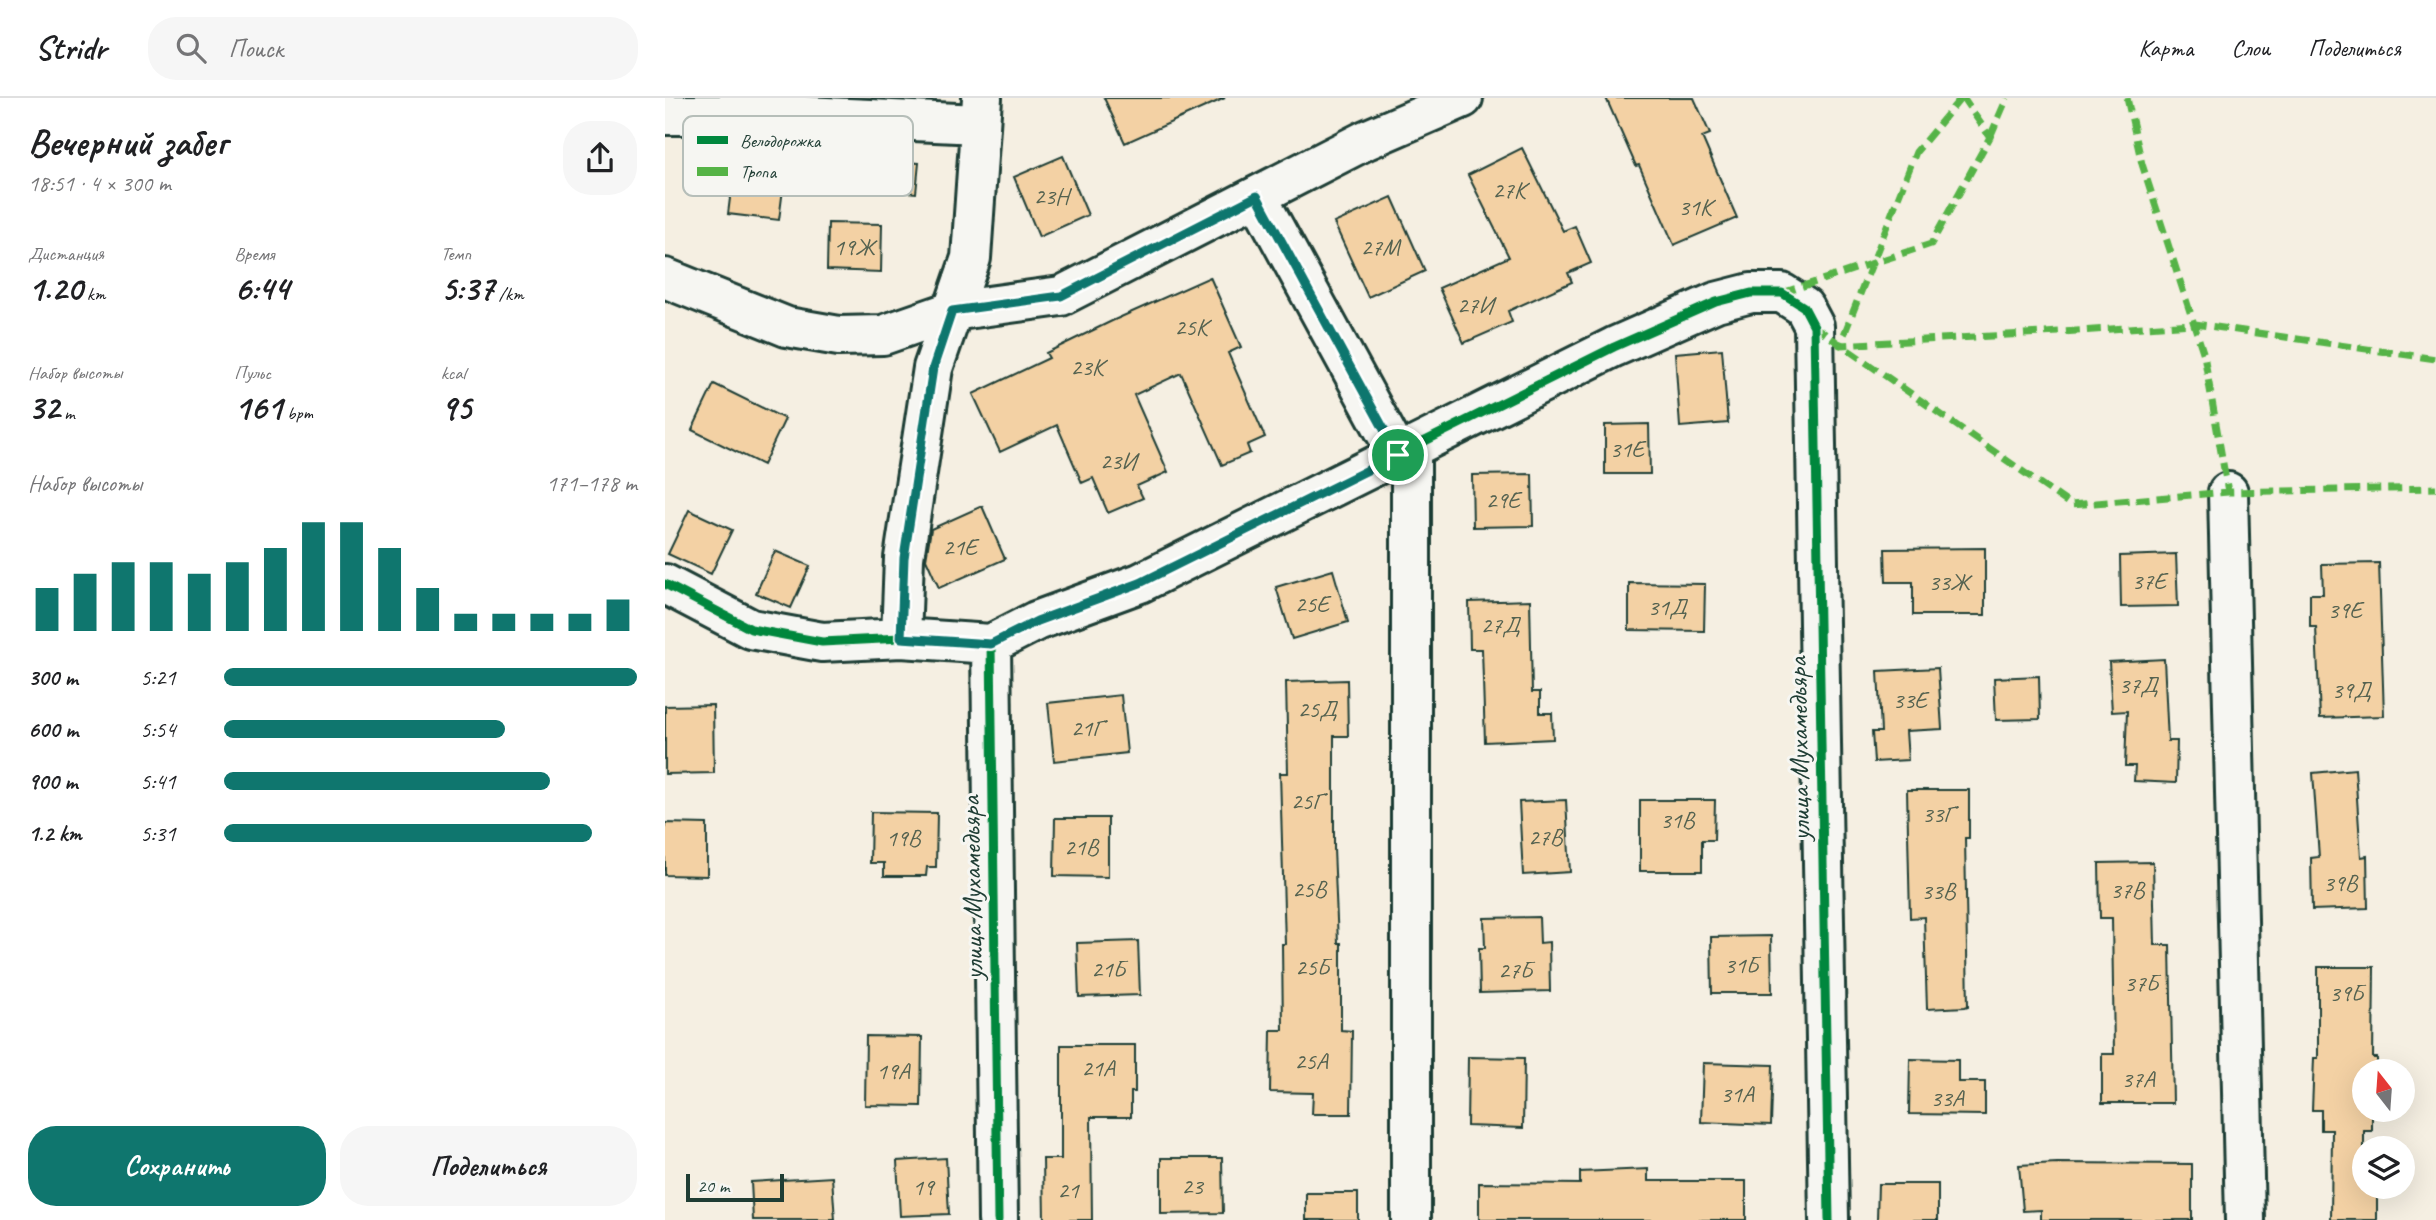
<!DOCTYPE html>
<html lang="ru">
<meta charset="utf-8">
<style>
:root{--surface:#fff;--page:#f6f6f6;--text:#202124;--muted:#757577;--line:#e0e0e0;--accent:#0f766e}
body{margin:0;font-family:Caveat,sans-serif;background:var(--page);color:var(--text);height:100vh;display:flex;flex-direction:column;font-size:26px;white-space:nowrap}
*{box-sizing:border-box;margin:0}
p{font-size:23px;color:var(--muted)}
.icon{flex:none;width:38px;height:38px;fill:none;stroke:currentColor;stroke-width:2;stroke-linecap:round;stroke-linejoin:round}
.map{position:relative;flex:1;overflow:hidden}
.details{display:flex;flex-direction:column;background:var(--surface);width:665px}
.details>*{flex:none}
.needle{width:46px;rotate:343deg}
.buttons{position:absolute;left:1687px;top:961px;display:grid;gap:14px}
.buttons a{display:grid;place-items:center;width:63px;height:63px;border-radius:50%;background:var(--surface);box-shadow:0 7px 28px #0002;font-size:35px}
.scale{position:absolute;left:21px;bottom:18px;width:98px;box-sizing:border-box;padding-left:7px;border:4px solid #1f3d34;border-top:0;font-size:19px;line-height:24px;white-space:nowrap;color:#1f3d34;-webkit-text-stroke:5px #f6f6f2;paint-order:stroke}
.pin{position:absolute;display:grid;place-items:center;width:60px;height:60px;color:#fff;margin:-30px;border:4px solid #fff;border-radius:50%;box-shadow:0 2px 7px #0007}
.round{display:grid;place-items:center;flex:none;width:74px;height:74px;border-radius:28px;background:var(--page)}
.overview{display:flex;align-items:center;justify-content:space-between;height:119px;padding:0 28px}
h1{font-size:38px;font-weight:700;line-height:52px}
.figures{display:grid;grid-template-columns:repeat(3,1fr);gap:10px;height:119px;padding:7px 28px}
.figures div{display:grid;align-content:center}
.figures b{font-size:35px;font-weight:700}
.figures small{font-size:19px;font-weight:400}
.figures p{font-size:19px}
.chart{height:196px;padding:14px 28px}
.chart p{display:flex;justify-content:space-between}
.chart svg{width:100%;height:126px;margin-top:7px;stroke:var(--accent);stroke-width:6}
.primary-button{display:flex;gap:14px;margin-top:auto;padding:14px 28px}
.primary-button a{flex:1;height:80px;border-radius:28px;background:var(--accent);color:#fff;font-size:28px;font-weight:700;line-height:80px;text-align:center}
.primary-button a+a{background:var(--page);color:var(--text)}
ul{padding:0 28px;list-style:none;font-size:23px}
li{display:grid;grid-template-columns:112px 84px 1fr;align-items:center;height:52px}
li i{height:18px;border-radius:9px;background:var(--accent)}
header{display:flex;align-items:center;gap:42px;box-sizing:border-box;height:98px;padding:0 35px;background:var(--surface);border-bottom:2px solid var(--line)}
header strong{font-size:33px}
nav{display:flex;gap:38px;margin-inline-start:auto;font-size:24px}
.search{width:490px;height:63px;background:var(--page);display:flex;align-items:center;gap:18px;box-sizing:border-box;padding:0 24px;border-radius:28px;color:var(--muted);font-size:26px}
main{display:flex;flex:1;min-height:0}
.map>svg:first-child{display:block}
</style>
<header>
<strong>Stridr</strong>
<div class="search"><svg class="icon" aria-label="search" viewBox="0 0 24 24"><circle cx="10" cy="10" r="6"/><path d="M15 15l6 6"/></svg>Поиск</div>
<nav><a>Карта</a><a>Слои</a><a>Поделиться</a></nav>
</header>
<main>
<section class="details">
<div class="overview"><div><h1>Вечерний забег</h1><p>18:51 · 4 × 300 m</p></div><a class="round"><svg class="icon" aria-label="share" viewBox="0 0 24 24"><path d="M12 15V3M7 8l5-5 5 5M5 13v7h14v-7"/></svg></a></div>
<div class="figures">
<div><p>Дистанция</p><b>1.20<small> km</small></b></div>
<div><p>Время</p><b>6:44</b></div>
<div><p>Темп</p><b>5:37<small> /km</small></b></div>
</div>
<div class="figures">
<div><p>Набор высоты</p><b>32<small> m</small></b></div>
<div><p>Пульс</p><b>161<small> bpm</small></b></div>
<div><p>kcal</p><b>95</b></div>
</div>
<div class="chart"><p><span>Набор высоты</span>171–178 m</p>
<svg viewBox="0 0 160 44" preserveAspectRatio="none"><path d="M5 44V29M15 44V24M25 44V20M35 44V20M45 44V24M55 44V20M65 44V15M75 44V6M85 44V6M95 44V15M105 44V29M115 44V38M125 44V38M135 44V38M145 44V38M155 44V33"/></svg>
</div>
<ul>
<li><b>300 m</b>5:21<i style="width:100%"></i></li>
<li><b>600 m</b>5:54<i style="width:68%"></i></li>
<li><b>900 m</b>5:41<i style="width:79%"></i></li>
<li><b>1.2 km</b>5:31<i style="width:89%"></i></li>
</ul>
<div class="primary-button"><a>Сохранить</a><a>Поделиться</a></div>
</section>
<div class="map">
<svg width="1771" height="1122" viewBox="0 0 1771 1122">
<rect width="100%" height="100%" fill="#f5efe2"/>
<filter id="ink" filterUnits="userSpaceOnUse"><feTurbulence type="fractalNoise" baseFrequency=".0143" numOctaves="2"/><feDisplacementMap in="SourceGraphic" scale="14" xChannelSelector="R" yChannelSelector="G"/><feConvolveMatrix kernelMatrix="1 2 1 2 8 2 1 2 1" color-interpolation-filters="sRGB"/></filter>
<g filter="url(#ink)">
<path fill="#f3d1a4" stroke="#1f3d34" stroke-width="2" d="M 439,0 L 560,0 L 460,45 Z
M 941,0 L 1029,0 L 1045,36 L 1037,39 L 1072,120 L 1009,147 L 974,67 L 971,68 Z
M 857,50 L 898,133 L 910,128 L 926,165 L 903,175 L 907,184 L 843,213 L 847,224 L 799,245 L 774,190 L 844,159 L 803,77 Z
M 398,58 L 423,117 L 374,139 L 349,79 Z
M 70,61 L 121,68 L 114,122 L 63,116 Z
M 207,62 L 254,65 L 251,95 L 204,91 Z
M 727,99 L 760,173 L 703,199 L 669,125 Z
M 163,125 L 217,126 L 216,174 L 162,172 Z
M 545,179 L 576,249 L 563,255 L 600,339 L 582,347 L 585,355 L 557,367 L 516,275 L 469,297 L 503,374 L 472,388 L 478,400 L 443,415 L 428,380 L 417,385 L 392,327 L 335,354 L 308,296 L 384,260 L 381,255 L 447,223 Z
M 1057,251 L 1063,325 L 1015,329 L 1010,255 Z
M 49,286 L 120,321 L 98,367 L 27,332 Z
M 984,326 L 985,376 L 940,376 L 940,327 Z
M 867,376 L 868,428 L 808,429 L 807,377 Z
M 317,408 L 340,461 L 274,490 L 261,461 L 266,431 Z
M 24,412 L 67,432 L 46,476 L 3,456 Z
M 1320,450 L 1320,517 L 1248,517 L 1248,484 L 1221,484 L 1220,451 Z
M 110,453 L 145,468 L 126,510 L 91,495 Z
M 1511,456 L 1513,508 L 1456,509 L 1455,458 Z
M 1714,465 L 1719,618 L 1655,620 L 1651,529 L 1645,529 L 1645,496 L 1658,496 L 1657,466 Z
M 668,472 L 683,524 L 627,541 L 611,489 Z
M 964,485 L 1040,486 L 1039,533 L 964,532 Z
M 865,502 L 867,594 L 875,594 L 875,615 L 887,615 L 888,641 L 820,644 L 817,551 L 805,551 L 804,504 Z
M 1499,561 L 1503,643 L 1512,643 L 1511,685 L 1469,683 L 1470,668 L 1460,668 L 1462,613 L 1447,614 L 1444,564 Z
M 1273,570 L 1277,631 L 1241,633 L 1243,662 L 1209,664 L 1207,634 L 1216,634 L 1213,573 Z
M 1374,578 L 1375,621 L 1331,622 L 1329,580 Z
M 682,582 L 683,638 L 669,638 L 669,751 L 673,845 L 676,845 L 676,932 L 687,933 L 686,1016 L 647,1016 L 648,995 L 605,994 L 606,932 L 618,932 L 617,846 L 620,846 L 615,675 L 623,675 L 621,584 Z
M 456,597 L 462,655 L 389,663 L 383,605 Z
M 48,607 L 49,675 L 0,676 L 0,608 Z
M 1690,671 L 1696,759 L 1702,758 L 1703,810 L 1647,812 L 1646,760 L 1654,759 L 1648,675 Z
M 1242,692 L 1304,692 L 1304,740 L 1300,740 L 1303,908 L 1300,909 L 1262,911 L 1259,819 L 1245,820 Z
M 901,702 L 905,774 L 858,777 L 854,704 Z
M 975,702 L 1050,702 L 1049,742 L 1037,742 L 1037,773 L 975,773 Z
M 206,714 L 272,715 L 271,769 L 262,769 L 261,778 L 219,778 L 219,765 L 205,765 Z
M 390,720 L 443,720 L 443,779 L 389,778 Z
M 0,725 L 42,726 L 42,778 L 0,777 Z
M 1488,764 L 1490,847 L 1505,847 L 1508,1005 L 1437,1005 L 1437,956 L 1449,956 L 1447,820 L 1435,820 L 1434,765 Z
M 874,819 L 875,845 L 884,844 L 885,893 L 815,895 L 814,850 L 820,850 L 819,820 Z
M 1106,838 L 1107,895 L 1047,895 L 1046,839 Z
M 473,843 L 475,897 L 414,899 L 412,845 Z
M 1653,869 L 1709,869 L 1708,960 L 1712,960 L 1712,973 L 1699,973 L 1699,1012 L 1712,1013 L 1707,1013 L 1707,1033 L 1699,1033 L 1699,1088 L 1712,1088 L 1712,1122 L 1666,1122 L 1667,1032 L 1656,1032 L 1656,1012 L 1647,1012 L 1649,960 L 1653,960 Z
M 201,938 L 257,939 L 256,1008 L 200,1007 Z
M 396,947 L 470,947 L 470,994 L 466,994 L 466,1019 L 426,1019 L 427,1122 L 379,1122 L 378,1061 L 396,1061 Z
M 803,959 L 859,960 L 858,1030 L 802,1028 Z
M 1245,961 L 1293,962 L 1293,984 L 1320,984 L 1320,1017 L 1244,1016 Z
M 1038,965 L 1108,967 L 1106,1027 L 1036,1024 Z
M 281,1060 L 284,1116 L 235,1118 L 232,1063 Z
M 496,1060 L 557,1060 L 558,1115 L 496,1116 Z
M 1392,1065 L 1527,1066 L 1527,1122 L 1376,1122 L 1376,1112 L 1358,1113 L 1354,1067 Z
M 983,1071 L 983,1083 L 1081,1083 L 1081,1122 L 814,1122 L 814,1085 L 915,1086 L 915,1074 Z
M 167,1079 L 170,1122 L 88,1122 L 86,1084 Z
M 1213,1086 L 1273,1086 L 1273,1122 L 1212,1122 Z
M 641,1095 L 693,1095 L 693,1122 L 641,1122 Z"/>
<g fill="none" stroke-linecap="round" stroke-linejoin="round">
<g stroke="#1f3d34" stroke-width="44">
<path id="minor" d="M 0,17 L 117,17 L 314,26
M 592,98 L 733,357
M 0,180 L 122,229 L 174,238 L 218,237 L 287,213 L 396,198 L 701,42 L 798,0
M 1563,394 L 1580,1122
M 0,486 L 86,531 L 157,544 L 236,540 L 326,546 L 333,1122
M 236,540 L 239,460 L 268,270 L 306,160 L 317,0
M 326,546 L 371,523 L 475,485 L 949,249 L 1051,204 L 1086,195 L 1117,195 L 1139,209 L 1149,228 L 1164,1122
M 746,1122 L 746,351"/>
</g>
<use href="#minor" stroke="#f6f6f2" stroke-width="38"/>
<path stroke="#55b346" stroke-width="7" stroke-dasharray="14 7" stroke-linecap="butt" d="M 1296,0 L 1251,54 L 1175,247 L 1530,226 L 1771,261
M 1462,0 L 1477,66 L 1539,257 L 1563,394
M 1325,39 L 1342,0
M 1117,195 L 1266,146 L 1325,39 L 1298,0
M 1149,228 L 1406,407 L 1563,394 L 1771,390"/>
<g stroke="#f6f6f2" stroke-width="13">
<path id="cycleway" d="M 0,486 L 86,531 L 157,544 L 236,540 L 326,546 L 333,1122
M 326,546 L 371,523 L 475,485 L 949,249 L 1051,204 L 1086,195 L 1117,195 L 1139,209 L 1149,228 L 1164,1122"/>
</g>
<use href="#cycleway" stroke="#00873e" stroke-width="9"/>
</g>
</g>
<g fill="none" stroke-linecap="round" stroke-linejoin="round" filter="url(#ink)">
<g stroke="#fff" stroke-width="14">
<path id="route" d="M 592,98 L 733,357 L 475,485 L 372,523 L 326,546 L 236,540 L 239,460 L 268,270 L 287,213 L 396,198 Z"/>
</g>
<use href="#route" stroke="#0f766e" stroke-width="9"/>
</g>
<g text-anchor="middle" stroke-width="6" stroke-linejoin="round" paint-order="stroke">
<g font-size="24" fill="#546250">
<text x="844" y="100">27К</text>
<text x="386" y="106">23Н</text>
<text x="1030" y="117">31К</text>
<text x="189" y="157">19Ж</text>
<text x="715" y="157">27М</text>
<text x="810" y="215">27И</text>
<text x="526" y="237">25К</text>
<text x="422" y="277">23К</text>
<text x="962" y="359">31Е</text>
<text x="453" y="371">23И</text>
<text x="838" y="410">29Е</text>
<text x="295" y="457">21Е</text>
<text x="1484" y="491">37Е</text>
<text x="1284" y="492">33Ж</text>
<text x="647" y="514">25Е</text>
<text x="1002" y="517">31Д</text>
<text x="1680" y="520">39Е</text>
<text x="835" y="535">27Д</text>
<text x="1473" y="595">37Д</text>
<text x="1686" y="600">39Д</text>
<text x="1245" y="610">33Е</text>
<text x="652" y="619">25Д</text>
<text x="422" y="638">21Г</text>
<text x="642" y="711">25Г</text>
<text x="1273" y="724">33Г</text>
<text x="1012" y="730">31В</text>
<text x="880" y="747">27В</text>
<text x="238" y="748">19В</text>
<text x="416" y="757">21В</text>
<text x="1675" y="793">39В</text>
<text x="644" y="799">25В</text>
<text x="1462" y="800">37В</text>
<text x="1273" y="801">33В</text>
<text x="1076" y="875">31Б</text>
<text x="647" y="877">25Б</text>
<text x="443" y="879">21Б</text>
<text x="850" y="880">27Б</text>
<text x="1476" y="893">37Б</text>
<text x="1681" y="903">39Б</text>
<text x="646" y="971">25А</text>
<text x="433" y="978">21А</text>
<text x="228" y="981">19А</text>
<text x="1473" y="989">37А</text>
<text x="1072" y="1004">31А</text>
<text x="1282" y="1008">33А</text>
<text x="527" y="1096">23</text>
<text x="258" y="1097">19</text>
<text x="403" y="1100">21</text>
</g>
<g font-size="28" fill="#1f3d34" stroke="#f6f6f2">
<text transform="translate(1133 651) rotate(-91)" y="10">улица Мухамедьяра</text>
<text transform="translate(306 790) rotate(-91)" y="10">улица Мухамедьяра</text>
</g>
</g>
<rect x="18" y="18" width="230" height="80" rx="10" fill="#f6f6f2" stroke="#b6beb9" stroke-width="2"/>
<rect x="32" y="38" width="31" height="8" fill="#00873e"/>
<rect x="32" y="69" width="31" height="9" fill="#55b346"/>
<g font-size="19" fill="#1f3d34">
<text x="75" y="49">Велодорожка</text>
<text x="75" y="80">Тропа</text>
</g>
</svg>
<div class="buttons">
<a><svg class="needle" viewBox="-14 -14 28 28"><path d="M0-13l5 13h-10z" fill="#e53935"/><path d="M0 13l5-13h-10z" fill="#757577"/></svg></a>
<a><svg class="icon" aria-label="layers" viewBox="0 0 24 24"><path d="M12 4l9 5-9 5-9-5zM3 14l9 5 9-5"/></svg></a>
</div>
<div class="scale">20 m</div>
<div class="pin" style="left:733px;top:357px;background:#1e9e55"><svg class="icon" aria-label="arrive" viewBox="0 0 24 24"><path d="M6 21V4h12l-3 4 3 4H6"/></svg></div>
</div>
</main>
